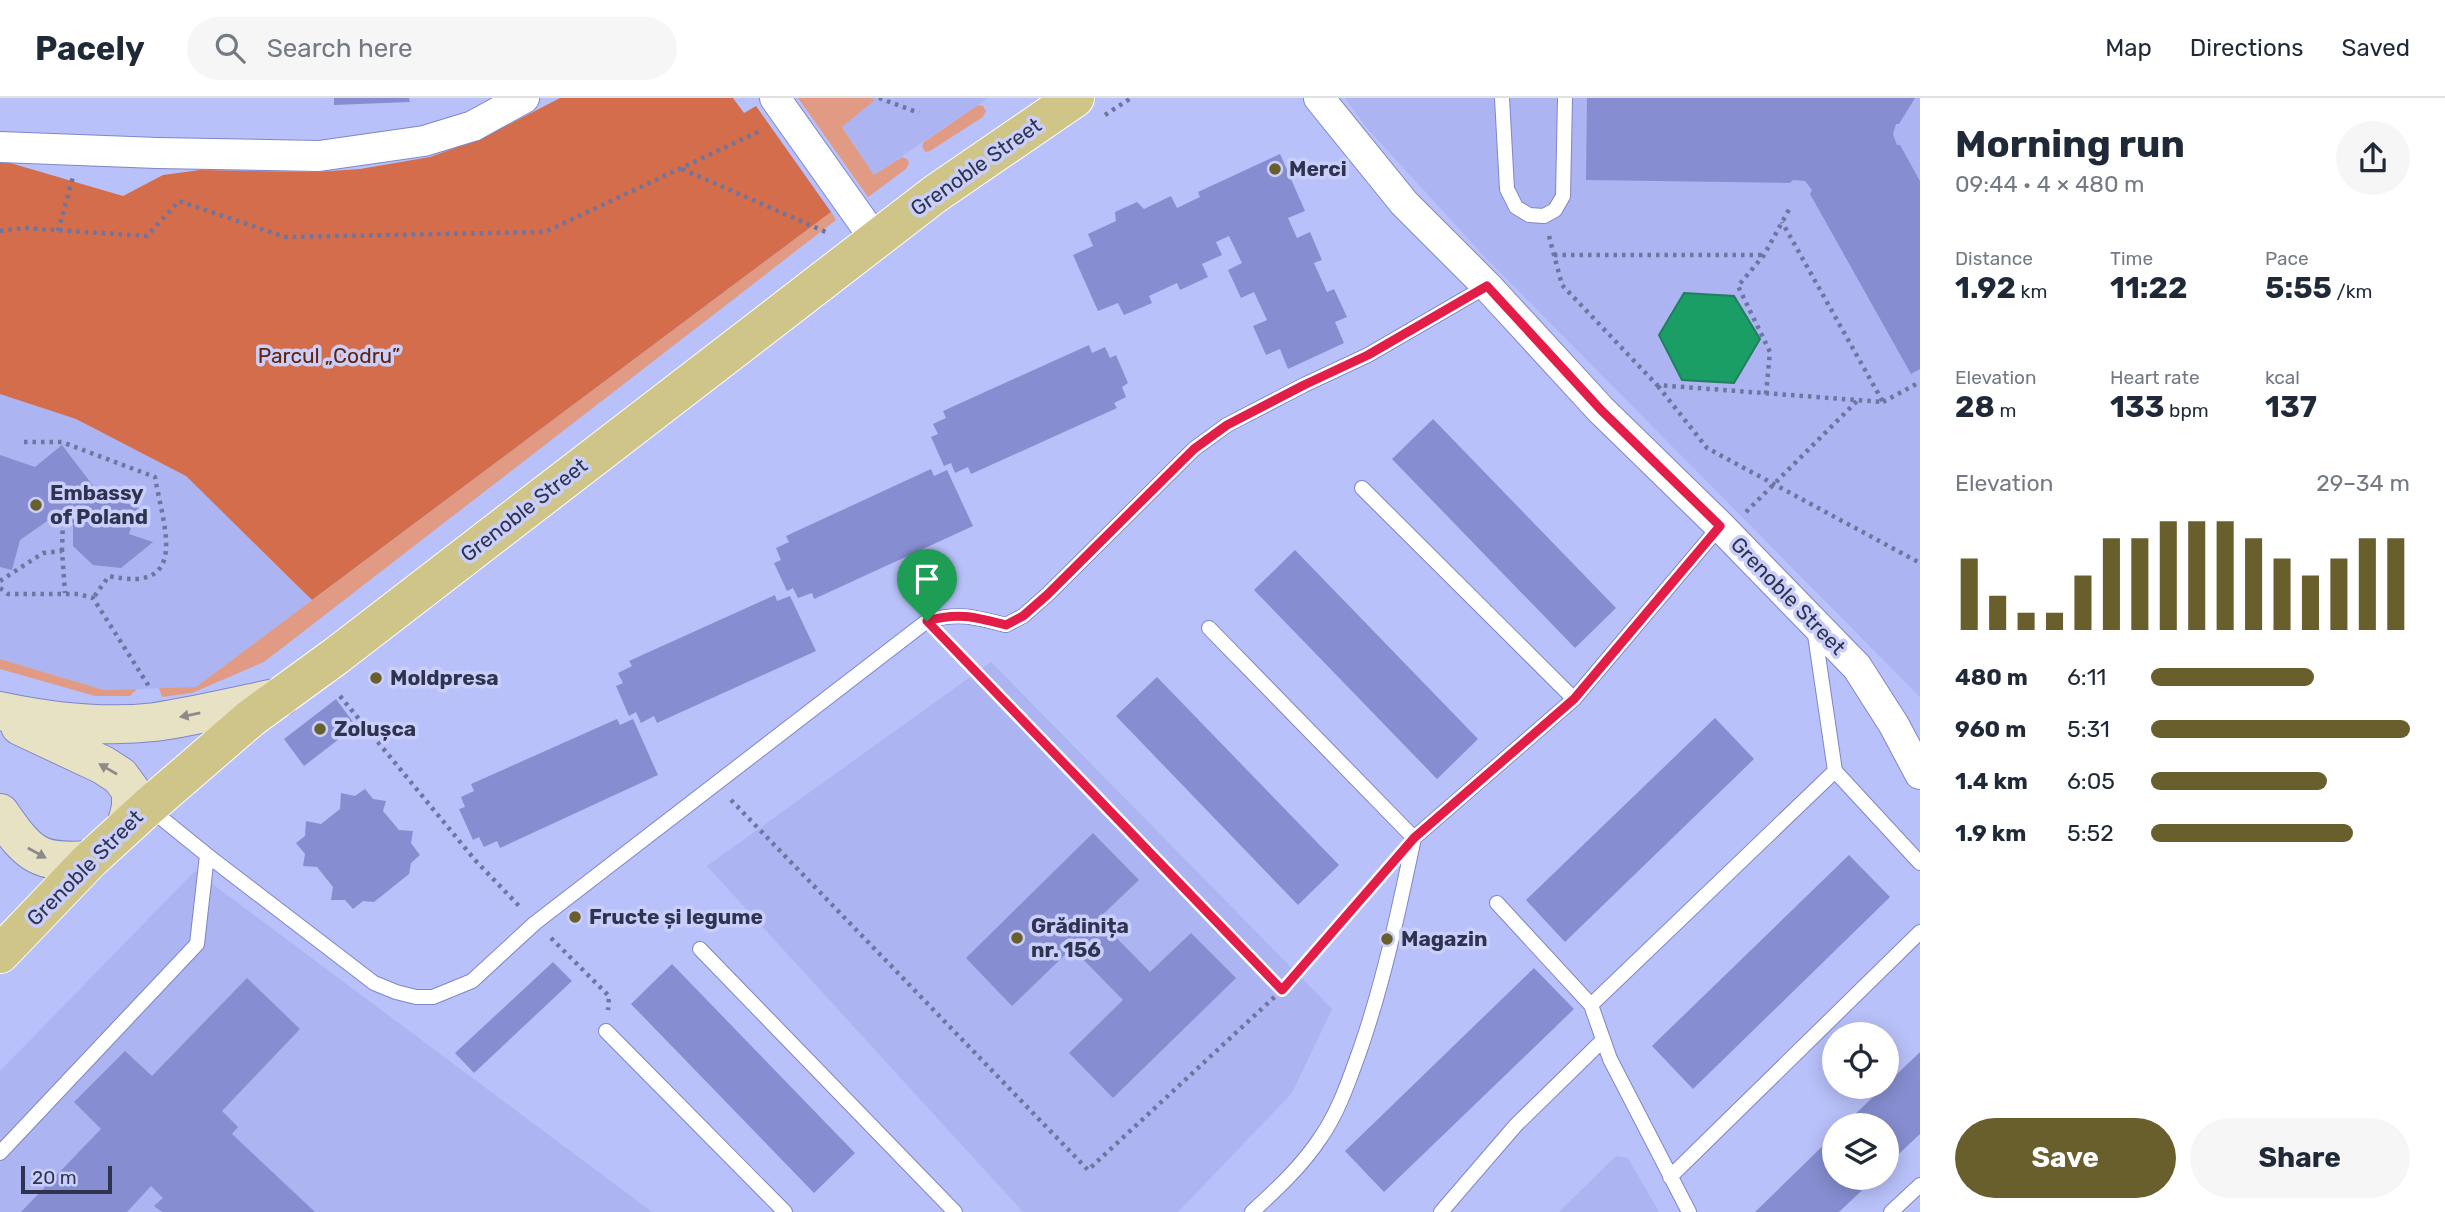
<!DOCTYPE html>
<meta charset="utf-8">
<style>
:root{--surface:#fff;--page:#f6f6f7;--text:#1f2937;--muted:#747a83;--line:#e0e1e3;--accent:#695f2c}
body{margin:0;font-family:Rubik,sans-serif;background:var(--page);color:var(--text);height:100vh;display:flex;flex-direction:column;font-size:26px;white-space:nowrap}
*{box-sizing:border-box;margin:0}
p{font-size:23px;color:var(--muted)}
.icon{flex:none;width:38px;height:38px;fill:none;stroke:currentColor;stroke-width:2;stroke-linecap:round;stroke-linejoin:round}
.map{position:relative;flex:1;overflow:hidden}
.drawer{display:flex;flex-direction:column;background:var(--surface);width:525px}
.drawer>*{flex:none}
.controls{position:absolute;left:1822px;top:924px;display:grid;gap:14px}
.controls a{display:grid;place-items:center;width:77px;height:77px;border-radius:50%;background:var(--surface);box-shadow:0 4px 18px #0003;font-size:35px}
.scale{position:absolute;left:21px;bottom:18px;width:91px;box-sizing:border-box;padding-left:7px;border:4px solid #30334f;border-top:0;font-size:19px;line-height:24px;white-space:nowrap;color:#30334f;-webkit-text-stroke:5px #c9cffa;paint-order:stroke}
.pin{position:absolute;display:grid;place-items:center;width:60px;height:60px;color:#fff;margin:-72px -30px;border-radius:50% 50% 50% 0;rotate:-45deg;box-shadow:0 0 7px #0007}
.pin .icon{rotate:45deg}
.round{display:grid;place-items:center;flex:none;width:74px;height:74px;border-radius:37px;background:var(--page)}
.summary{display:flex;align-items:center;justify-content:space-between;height:119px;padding:0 35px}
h1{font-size:38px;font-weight:700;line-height:52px}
.metrics{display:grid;grid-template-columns:repeat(3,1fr);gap:10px;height:119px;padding:7px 35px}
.metrics div{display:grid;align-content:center}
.metrics b{font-size:30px;font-weight:700}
.metrics small{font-size:19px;font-weight:400}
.metrics p{font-size:19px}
.chart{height:196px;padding:14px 35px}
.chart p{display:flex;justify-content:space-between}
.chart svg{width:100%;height:126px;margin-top:7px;stroke:var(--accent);stroke-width:6}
.primary-button{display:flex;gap:14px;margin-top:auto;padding:14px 35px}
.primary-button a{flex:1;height:80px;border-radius:42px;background:var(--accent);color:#fff;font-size:28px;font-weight:700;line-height:80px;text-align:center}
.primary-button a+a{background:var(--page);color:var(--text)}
ul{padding:0 35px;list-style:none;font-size:23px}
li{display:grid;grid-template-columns:112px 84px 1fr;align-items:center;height:52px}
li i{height:18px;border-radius:9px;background:var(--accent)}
header{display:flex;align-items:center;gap:42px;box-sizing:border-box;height:98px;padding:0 35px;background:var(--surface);border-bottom:2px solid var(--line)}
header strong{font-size:33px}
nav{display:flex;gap:38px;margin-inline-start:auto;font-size:24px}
.search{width:490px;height:63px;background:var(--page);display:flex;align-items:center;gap:18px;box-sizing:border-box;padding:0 24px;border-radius:38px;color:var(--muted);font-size:26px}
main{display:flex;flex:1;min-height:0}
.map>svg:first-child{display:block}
</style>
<header>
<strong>Pacely</strong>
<div class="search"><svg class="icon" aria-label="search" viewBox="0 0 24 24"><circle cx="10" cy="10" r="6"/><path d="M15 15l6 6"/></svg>Search here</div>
<nav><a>Map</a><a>Directions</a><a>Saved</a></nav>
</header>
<main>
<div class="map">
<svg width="1920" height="1114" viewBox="0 0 1920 1114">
<rect width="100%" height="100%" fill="#b9c1fa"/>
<path fill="#acb4f1" d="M 872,0 L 988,0 L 874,77 L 842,28 L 874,3 Z
M 1345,0 L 1920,0 L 1920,599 L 1483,157 L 1366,29 Z
M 0,296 L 76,321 L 186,378 L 312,502 L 196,589 L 104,592 L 0,561 Z
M 991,564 L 1332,911 L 1292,995 L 1178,1114 L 1023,1114 L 707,768 Z
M 195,773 L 652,1114 L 0,1114 L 0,973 Z
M 1616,1058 L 1628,1060 L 1659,1114 L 1559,1114 Z"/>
<path fill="#e19b85" d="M 798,0 L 872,0 L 875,2 L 842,29 L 874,77 L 902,59 L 907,61 L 909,65 L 906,71 L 868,99 Z
M 978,7 L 983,8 L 986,13 L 983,19 L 930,53 L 925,54 L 922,48 L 924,44 Z
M 831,114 L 836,122 L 264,564 L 192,595 L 162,599 L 159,590 L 196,589 Z
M 0,561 L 104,592 L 137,591 L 130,598 L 95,598 L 0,571 Z"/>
<path fill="#d36d4c" d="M 560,0 L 733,0 L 744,15 L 756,8 L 831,114 L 312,502 L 186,378 L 76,321 L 0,296 L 0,62 L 123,98 L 163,77 L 200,72 L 316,74 L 360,71 L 430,59 L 483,40 Z"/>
<path fill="#1a9e66" stroke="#217e5f" stroke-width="2" d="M 1684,195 L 1734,198 L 1760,241 L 1734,285 L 1682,282 L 1659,237 Z"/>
<path fill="#868ed1" d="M 334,0 L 409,0 L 410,4 L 334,7 Z
M 1587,0 L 1915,0 L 1899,26 L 1896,26 L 1893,36 L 1897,47 L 1900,47 L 1920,83 L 1920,271 L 1911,276 L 1810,96 L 1812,92 L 1805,83 L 1793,82 L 1790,85 L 1586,82 Z
M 1280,56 L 1305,113 L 1288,120 L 1297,140 L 1310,134 L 1322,162 L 1314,165 L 1327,194 L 1334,191 L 1347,219 L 1335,224 L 1344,245 L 1288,271 L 1280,251 L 1266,257 L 1253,228 L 1267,222 L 1254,194 L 1241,200 L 1228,172 L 1242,165 L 1229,138 L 1216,144 L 1222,157 L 1202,166 L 1208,179 L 1180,192 L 1177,185 L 1149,198 L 1152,205 L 1124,217 L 1118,205 L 1098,213 L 1073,157 L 1093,148 L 1088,136 L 1116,123 L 1115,114 L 1137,104 L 1144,111 L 1171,98 L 1177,110 L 1200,99 L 1198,94 Z
M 1089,247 L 1092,255 L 1105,249 L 1110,260 L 1116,257 L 1128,285 L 1122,289 L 1126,299 L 1114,305 L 1117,310 L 971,376 L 968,369 L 955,375 L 951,365 L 944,368 L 931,339 L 938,336 L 933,326 L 946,320 L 943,313 Z
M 1433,321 L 1616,510 L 1575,550 L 1392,361 Z
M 62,347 L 94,389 L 89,393 L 138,409 L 129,436 L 153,444 L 121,470 L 93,467 L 73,448 L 73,425 L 53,419 L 20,442 L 12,472 L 0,469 L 0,357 L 35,369 Z
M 931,371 L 934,378 L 947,372 L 973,428 L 814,501 L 812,495 L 798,500 L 793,490 L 787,493 L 774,465 L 781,462 L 776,450 L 789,444 L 786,438 Z
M 1295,452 L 1478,641 L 1437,681 L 1254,492 Z
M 775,497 L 777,503 L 790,498 L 816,553 L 657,625 L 654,618 L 641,625 L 636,614 L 629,618 L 616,588 L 623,585 L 618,575 L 632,568 L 629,563 Z
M 1157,579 L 1339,767 L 1298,807 L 1116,618 Z
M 336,601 L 356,628 L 304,668 L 284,641 Z
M 1715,620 L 1754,661 L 1565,844 L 1526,802 Z
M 617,621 L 620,627 L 633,621 L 658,677 L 500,750 L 497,743 L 484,749 L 479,739 L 473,742 L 459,711 L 465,709 L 461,699 L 474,693 L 471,686 Z
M 365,691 L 373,701 L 386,703 L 383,713 L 399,732 L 413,733 L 411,745 L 420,757 L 411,765 L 409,776 L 374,804 L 363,803 L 353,811 L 345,802 L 331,802 L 333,789 L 317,769 L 303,768 L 305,756 L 296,745 L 305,738 L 306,723 L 321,726 L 340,711 L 341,695 L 355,698 Z
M 1093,735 L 1139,782 L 1098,821 L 1150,874 L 1191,835 L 1236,880 L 1113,1000 L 1069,955 L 1123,902 L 1072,850 L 1012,908 L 966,860 Z
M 1849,757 L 1890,799 L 1693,991 L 1652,948 Z
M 553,864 L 572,883 L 474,975 L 455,955 Z
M 672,866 L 855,1055 L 814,1095 L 631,906 Z
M 1534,870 L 1574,911 L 1384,1094 L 1345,1053 Z
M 247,880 L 300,931 L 222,1013 L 238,1029 L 232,1036 L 315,1114 L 162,1114 L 154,1108 L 163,1100 L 151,1088 L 127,1114 L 21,1114 L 101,1031 L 74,1004 L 125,953 L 152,978 Z
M 1920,954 L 1920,1036 L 1886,1068 L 1886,1027 L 1844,1027 Z
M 1834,1037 L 1834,1080 L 1875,1080 L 1839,1114 L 1755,1114 Z"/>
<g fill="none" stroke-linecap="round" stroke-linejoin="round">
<g stroke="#7e86c8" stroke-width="16">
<path id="lane" d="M 1502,0 L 1507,91 L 1516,109 L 1529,117 L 1544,118 L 1555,112 L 1563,98 L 1565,0
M 1362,390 L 1574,601
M 1209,530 L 1414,740 L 1574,601 L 1720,428
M 1814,530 L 1835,673 L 1920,765
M 149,710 L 207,757 L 374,885 L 396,894 L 416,899 L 433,899 L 472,883 L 535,825 L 927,523 C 959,514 975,519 1006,527 L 1023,518 L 1047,497 L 1194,351 L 1227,327 L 1304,287 L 1368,257 L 1487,188
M 1497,805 L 1591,907 L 1610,961 L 1689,1114
M 700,851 L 955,1114
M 1591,907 L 1835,673
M 606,933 L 785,1114
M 0,1055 L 197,846 L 207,757
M 1670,1079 L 1920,834
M 1252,1114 C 1277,1091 1302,1068 1321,1039 C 1339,1013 1349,982 1360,952 C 1384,883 1399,811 1414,740
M 1441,1114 L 1516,1027 L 1603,942
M 1891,1114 L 1920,1087"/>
</g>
<g stroke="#7e86c8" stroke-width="32">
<path id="street" d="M 775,0 L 875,141
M 1319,0 L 1404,105 L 1487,188 L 1601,312 L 1720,428 L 1857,569 L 1894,627 L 1920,676
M 0,49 L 157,55 L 319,58 L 424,43 L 473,28 L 524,0"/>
</g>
<g stroke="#7e86c8" stroke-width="40">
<path id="secondary" d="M 0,613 C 51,624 103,630 155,624 C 197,618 239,607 281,599
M 20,628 L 103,667 L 120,678 L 131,693 L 131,709 L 126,728
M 0,715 C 29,757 38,766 90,762"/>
</g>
<g stroke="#fff" stroke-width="40">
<path id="primary" d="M 0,856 L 90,762 L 148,709 L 251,620 L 336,558 L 935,96 L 1075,0"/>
</g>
<path stroke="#6f759e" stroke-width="4.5" stroke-dasharray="3.5 5" stroke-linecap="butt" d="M 879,0 L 919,15
M 1105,17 L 1131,0
M 682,71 L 828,135
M 0,133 L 24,130 L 147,138 L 179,103 L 285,139 L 545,134 L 762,32
M 58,133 L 73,79
M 1549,138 L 1562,187 L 1657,287 L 1883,304 L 1782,124
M 1554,157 L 1763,157
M 1658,288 L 1707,350 L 1920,465
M 1766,296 L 1770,254 L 1738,188 L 1764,157 L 1791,108
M 1883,304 L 1920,284
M 24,344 L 62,344 L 155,379 C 163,428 191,496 109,478 L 93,500
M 1746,414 L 1858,302
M 62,453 L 63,422
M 0,483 L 43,455 L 62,453 L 65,495
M 0,490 L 8,496 L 78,496 L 93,500 L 150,590
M 944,542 L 1282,892
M 340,598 L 475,762 L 520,809
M 731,702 L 1088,1072 L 1282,892 L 1383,776
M 551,840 L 609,898 L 608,912"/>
<use href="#lane" stroke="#fff" stroke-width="14"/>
<use href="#street" stroke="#fff" stroke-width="30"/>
<use href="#secondary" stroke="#e8e2c4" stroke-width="38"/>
<use href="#primary" stroke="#d0c589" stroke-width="38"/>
</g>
<defs><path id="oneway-solid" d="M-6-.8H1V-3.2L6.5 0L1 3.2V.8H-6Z" transform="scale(1.75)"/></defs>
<g fill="#8c8a8a">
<use href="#oneway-solid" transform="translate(190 617) rotate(169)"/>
<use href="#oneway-solid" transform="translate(108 671) rotate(-150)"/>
<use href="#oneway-solid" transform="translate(37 755) rotate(29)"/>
</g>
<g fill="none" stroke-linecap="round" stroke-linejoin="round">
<g stroke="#fff" stroke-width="14">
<path id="route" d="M 1487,188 L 1601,312 L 1720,428 L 1574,601 L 1414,740 L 1282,892 L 927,523 C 958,514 975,519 1006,527 L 1023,518 L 1047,497 L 1194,351 L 1227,327 L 1304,287 L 1368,257 Z"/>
</g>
<use href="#route" stroke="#e11d48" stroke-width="9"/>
</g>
<g fill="#695f2c" stroke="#c9cffa" stroke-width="2.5">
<circle cx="1275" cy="71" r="7"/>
<circle cx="36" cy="407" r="7"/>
<circle cx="376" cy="580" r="7"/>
<circle cx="320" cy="631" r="7"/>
<circle cx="575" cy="819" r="7"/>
<circle cx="1017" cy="840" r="7"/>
<circle cx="1387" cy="841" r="7"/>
</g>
<g text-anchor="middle" stroke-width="7" stroke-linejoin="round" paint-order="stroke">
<g font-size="21" fill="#30334f" stroke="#c9cffa">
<text transform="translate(976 69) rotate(-35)" y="7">Grenoble Street</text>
<text transform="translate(524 412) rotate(-38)" y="7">Grenoble Street</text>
<text transform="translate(1788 498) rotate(46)" y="7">Grenoble Street</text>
<text transform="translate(85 770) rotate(-45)" y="7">Grenoble Street</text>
</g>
<g font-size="21" font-weight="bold" fill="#30334f" stroke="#c9cffa" text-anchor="start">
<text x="1289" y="78">Merci</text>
<text x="50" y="402">Embassy<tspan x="50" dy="24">of Poland</tspan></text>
<text x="390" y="587">Moldpresa</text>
<text x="334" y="638">Zolușca</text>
<text x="589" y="826">Fructe și legume</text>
<text x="1031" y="835">Grădinița<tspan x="1031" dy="24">nr. 156</tspan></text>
<text x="1401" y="848">Magazin</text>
</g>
<g font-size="21" fill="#64220b" stroke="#c9cffa">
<text x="329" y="265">Parcul „Codru”</text>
</g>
</g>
</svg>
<div class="controls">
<a><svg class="icon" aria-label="locate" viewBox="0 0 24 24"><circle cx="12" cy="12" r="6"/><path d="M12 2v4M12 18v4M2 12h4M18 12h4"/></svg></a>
<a><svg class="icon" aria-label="layers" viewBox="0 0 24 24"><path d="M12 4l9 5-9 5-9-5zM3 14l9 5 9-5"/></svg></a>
</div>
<div class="scale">20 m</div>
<div class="pin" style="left:927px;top:523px;background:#1e9e55"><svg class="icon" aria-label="arrive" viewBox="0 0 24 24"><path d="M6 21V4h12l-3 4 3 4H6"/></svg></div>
</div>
<section class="drawer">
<div class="summary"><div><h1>Morning run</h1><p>09:44 · 4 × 480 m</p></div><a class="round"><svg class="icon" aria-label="share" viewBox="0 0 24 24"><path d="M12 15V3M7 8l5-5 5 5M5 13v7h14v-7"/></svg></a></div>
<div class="metrics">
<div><p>Distance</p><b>1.92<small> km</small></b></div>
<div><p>Time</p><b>11:22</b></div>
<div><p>Pace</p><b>5:55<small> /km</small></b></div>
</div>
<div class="metrics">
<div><p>Elevation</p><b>28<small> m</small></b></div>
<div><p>Heart rate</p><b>133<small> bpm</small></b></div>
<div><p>kcal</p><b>137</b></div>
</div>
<div class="chart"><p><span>Elevation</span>29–34 m</p>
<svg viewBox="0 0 160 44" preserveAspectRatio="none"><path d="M5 44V19M15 44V32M25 44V38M35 44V38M45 44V25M55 44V12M65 44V12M75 44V6M85 44V6M95 44V6M105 44V12M115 44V19M125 44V25M135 44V19M145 44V12M155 44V12"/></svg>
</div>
<ul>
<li><b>480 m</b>6:11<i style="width:63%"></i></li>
<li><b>960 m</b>5:31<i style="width:100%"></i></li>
<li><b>1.4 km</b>6:05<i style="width:68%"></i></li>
<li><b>1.9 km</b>5:52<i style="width:78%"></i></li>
</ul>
<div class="primary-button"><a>Save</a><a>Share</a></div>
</section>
</main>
